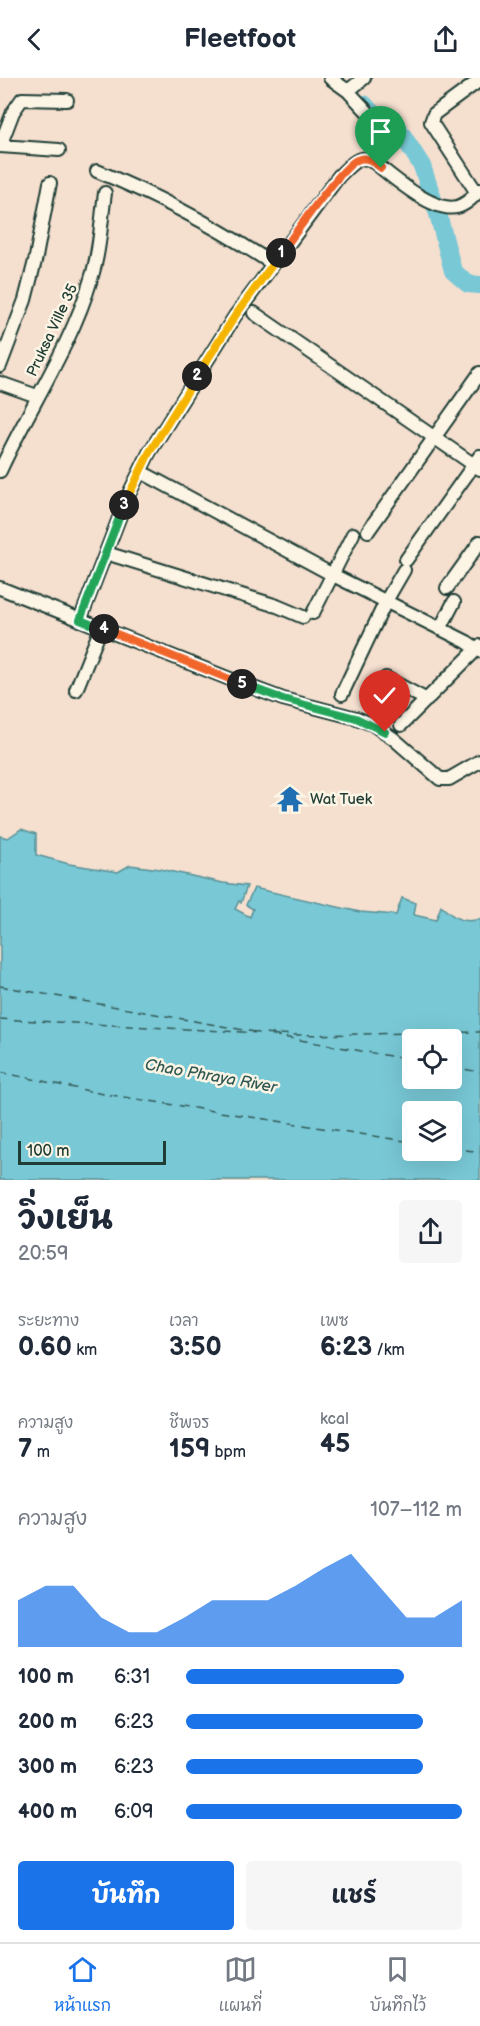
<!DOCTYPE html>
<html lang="th">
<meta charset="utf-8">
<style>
:root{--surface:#fff;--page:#f6f6f7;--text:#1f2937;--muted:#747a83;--line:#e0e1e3;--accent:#1a73e8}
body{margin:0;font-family:"Balsamiq Sans","Playpen Sans Thai",sans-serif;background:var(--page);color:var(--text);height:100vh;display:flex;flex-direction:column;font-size:22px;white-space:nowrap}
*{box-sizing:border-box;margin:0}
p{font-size:20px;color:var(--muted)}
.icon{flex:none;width:33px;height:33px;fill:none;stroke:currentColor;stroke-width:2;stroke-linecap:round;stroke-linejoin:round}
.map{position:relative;height:1102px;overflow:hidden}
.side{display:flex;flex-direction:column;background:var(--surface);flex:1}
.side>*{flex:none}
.buttons{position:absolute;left:402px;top:951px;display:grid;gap:12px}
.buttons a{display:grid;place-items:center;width:60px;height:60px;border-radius:6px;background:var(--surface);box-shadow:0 6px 24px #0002;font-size:30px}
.scale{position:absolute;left:18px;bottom:15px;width:148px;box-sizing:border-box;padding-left:6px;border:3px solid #1f3d34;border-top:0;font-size:16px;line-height:21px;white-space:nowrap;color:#1f3d34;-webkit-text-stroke:4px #fcf5e5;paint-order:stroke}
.pin{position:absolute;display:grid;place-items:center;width:51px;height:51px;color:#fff;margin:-62px -26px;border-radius:50% 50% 50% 0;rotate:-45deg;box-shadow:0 0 6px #0007}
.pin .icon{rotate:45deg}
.km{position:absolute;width:30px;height:30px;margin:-15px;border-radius:50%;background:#222;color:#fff;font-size:16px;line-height:30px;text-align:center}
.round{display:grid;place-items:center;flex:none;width:63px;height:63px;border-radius:6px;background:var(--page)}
.overview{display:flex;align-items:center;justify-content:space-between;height:102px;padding:0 18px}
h1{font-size:33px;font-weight:700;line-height:45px}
.figures{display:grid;grid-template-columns:repeat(3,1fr);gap:9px;height:102px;padding:6px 18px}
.figures div{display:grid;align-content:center}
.figures b{font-size:26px;font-weight:700}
.figures small{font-size:16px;font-weight:400}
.figures p{font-size:16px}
.chart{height:168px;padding:12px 18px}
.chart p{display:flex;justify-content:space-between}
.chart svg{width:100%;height:108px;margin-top:6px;fill:var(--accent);opacity:.7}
.cta{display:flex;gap:12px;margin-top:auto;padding:12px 18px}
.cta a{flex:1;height:69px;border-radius:6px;background:var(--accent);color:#fff;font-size:24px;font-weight:700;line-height:69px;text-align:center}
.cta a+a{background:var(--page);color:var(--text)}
ul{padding:0 18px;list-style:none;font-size:20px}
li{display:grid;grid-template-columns:96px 72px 1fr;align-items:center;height:45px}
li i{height:15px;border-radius:8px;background:var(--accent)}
header{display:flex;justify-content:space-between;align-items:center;height:78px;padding:0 18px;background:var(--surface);font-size:27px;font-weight:700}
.dock{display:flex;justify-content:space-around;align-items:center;height:84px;border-top:2px solid var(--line);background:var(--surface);font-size:16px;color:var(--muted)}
.dock a{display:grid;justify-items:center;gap:3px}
.dock .selected{color:var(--accent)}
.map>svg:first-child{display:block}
</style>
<header><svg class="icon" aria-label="back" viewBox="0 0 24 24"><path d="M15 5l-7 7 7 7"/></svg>Fleetfoot<svg class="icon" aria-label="share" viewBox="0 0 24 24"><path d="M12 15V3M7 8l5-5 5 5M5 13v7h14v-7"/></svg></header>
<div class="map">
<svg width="480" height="1102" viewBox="0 0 480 1102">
<rect width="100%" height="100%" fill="#f5dfcf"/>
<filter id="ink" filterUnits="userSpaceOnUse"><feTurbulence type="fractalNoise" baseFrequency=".0167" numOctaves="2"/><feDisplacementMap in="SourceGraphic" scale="12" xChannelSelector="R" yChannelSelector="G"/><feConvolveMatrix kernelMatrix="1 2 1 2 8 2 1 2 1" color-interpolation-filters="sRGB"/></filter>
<g filter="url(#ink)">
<path fill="#79c8d6" stroke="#559095" stroke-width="1.5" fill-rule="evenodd" d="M 21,751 L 36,756 L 36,777 L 69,786 L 118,794 L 130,787 L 160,791 L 223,805 L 247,808 L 241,825 L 239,823 L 235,831 L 250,839 L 253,831 L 246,827 L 254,810 L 360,834 L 396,837 L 402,820 L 416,825 L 414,837 L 436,842 L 441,828 C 454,840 463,846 480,841 L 480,1102 L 0,1102 L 0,758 L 8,760 ZM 412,962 L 452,962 L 452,1000 L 412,1000 ZM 412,1034 L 452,1034 L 452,1072 L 412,1072 Z"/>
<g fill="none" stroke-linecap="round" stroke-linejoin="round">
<path stroke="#79c8d6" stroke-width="18" d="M 364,26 L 371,34 L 398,50 L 422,88 L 438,136 L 453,193 L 468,206 L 480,207"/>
<path stroke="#315954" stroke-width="1.5" stroke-dasharray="8 6" stroke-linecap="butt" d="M 0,908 L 255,954
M 0,941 L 299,957 L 480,954
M 272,957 L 412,982
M 452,989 L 480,994
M 0,994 L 98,1015 L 412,1064
M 452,1070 L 480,1074"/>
<g stroke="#1f3d34" stroke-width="16">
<path id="minor" d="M 330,0 L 348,13 L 364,0
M 348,13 L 378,45
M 0,68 L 13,34 L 22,21 L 67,22
M 0,68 L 59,72
M 97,93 C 158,118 218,150 273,186
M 477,115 L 431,44 L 434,36 L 480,2
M 254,235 L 480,391
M 0,288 L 25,222 L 36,179 L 50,105
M 0,305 L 37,318
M 0,393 C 29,329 71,269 91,201 C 100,174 101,143 105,115
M 147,397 L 333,497 L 467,564 L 480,573
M 368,453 L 480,295
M 106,475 L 277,528 L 303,539
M 406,482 L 480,378
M 0,510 L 240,605 L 283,621 L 356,640 L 372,646 L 394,661 L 440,701 L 449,701 L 480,683
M 447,510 L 480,464
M 313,535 L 353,456
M 80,542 L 126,422 L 149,375 L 235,238 L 339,98 C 349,89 356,78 370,81 C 389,96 432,135 457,129 C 466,127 473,119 480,112
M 440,551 L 454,524
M 386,600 L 427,622
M 76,612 L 101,550
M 342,616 L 386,523 L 404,492
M 401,647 L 480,568"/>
</g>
<use href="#minor" stroke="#fcf5e5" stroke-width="12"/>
</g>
</g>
<g fill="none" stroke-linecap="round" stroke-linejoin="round" filter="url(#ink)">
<g stroke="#fff" stroke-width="12">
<path id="split-1" d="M 281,175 C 294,157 341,89 357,82 C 367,77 374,85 381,90"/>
</g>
<g stroke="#fff" stroke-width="12">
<path id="split-2" d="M 197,298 L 235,238 L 281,175"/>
</g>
<g stroke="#fff" stroke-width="12">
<path id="split-3" d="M 124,427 L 149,375 L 197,298"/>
</g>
<g stroke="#fff" stroke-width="12">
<path id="split-4" d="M 104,551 L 80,542 L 124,427"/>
</g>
<g stroke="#fff" stroke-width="12">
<path id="split-5" d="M 104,551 L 242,606"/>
</g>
<g stroke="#fff" stroke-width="12">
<path id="split-6" d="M 242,606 L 283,621 L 356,640 L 385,654"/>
</g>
<use href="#split-1" stroke="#f0652b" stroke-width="8"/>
<use href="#split-2" stroke="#f5b400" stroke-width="8"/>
<use href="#split-3" stroke="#f5b400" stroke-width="8"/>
<use href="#split-4" stroke="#22a559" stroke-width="8"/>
<use href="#split-5" stroke="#f0652b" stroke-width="8"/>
<use href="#split-6" stroke="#22a559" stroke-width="8"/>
</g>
<defs>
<g id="temple-bare" transform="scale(2.07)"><path d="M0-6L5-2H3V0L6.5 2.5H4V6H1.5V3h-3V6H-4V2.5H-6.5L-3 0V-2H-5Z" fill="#1f6fb2" stroke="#fcf5e5" stroke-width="2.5" paint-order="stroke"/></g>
</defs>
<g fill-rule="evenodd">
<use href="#temple-bare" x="290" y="721"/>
</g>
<g text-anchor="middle" stroke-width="5" stroke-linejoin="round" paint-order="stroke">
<g font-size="15" fill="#1f3d34" stroke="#fcf5e5">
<text transform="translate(52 252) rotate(-65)" y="5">Pruksa Ville 35</text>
</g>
<g font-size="15" fill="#1f3d34" stroke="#fcf5e5" text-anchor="start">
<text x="310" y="726">Wat Tuek</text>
</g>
<g font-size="16" font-style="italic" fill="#315954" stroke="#fcf5e5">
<text transform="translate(211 997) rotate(10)" y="6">Chao Phraya River</text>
</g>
</g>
</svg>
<div class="buttons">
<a><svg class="icon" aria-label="locate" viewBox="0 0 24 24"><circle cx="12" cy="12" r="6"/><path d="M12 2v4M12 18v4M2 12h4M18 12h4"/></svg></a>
<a><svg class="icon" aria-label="layers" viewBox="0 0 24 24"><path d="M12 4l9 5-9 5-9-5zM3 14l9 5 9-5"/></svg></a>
</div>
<div class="scale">100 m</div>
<div class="pin" style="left:381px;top:90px;background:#1e9e55"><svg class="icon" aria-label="arrive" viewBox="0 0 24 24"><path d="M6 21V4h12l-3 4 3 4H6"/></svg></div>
<div class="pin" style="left:385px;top:654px;background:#d93025"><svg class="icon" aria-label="check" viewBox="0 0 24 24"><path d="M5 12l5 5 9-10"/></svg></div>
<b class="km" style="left:281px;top:175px">1</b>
<b class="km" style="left:197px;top:298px">2</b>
<b class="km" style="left:124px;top:427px">3</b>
<b class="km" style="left:104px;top:551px">4</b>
<b class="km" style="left:242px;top:606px">5</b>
</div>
<section class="side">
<div class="overview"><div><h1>วิ่งเย็น</h1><p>20:59</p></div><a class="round"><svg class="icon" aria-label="share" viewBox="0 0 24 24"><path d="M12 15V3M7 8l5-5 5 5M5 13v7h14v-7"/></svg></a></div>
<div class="figures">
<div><p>ระยะทาง</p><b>0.60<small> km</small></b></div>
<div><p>เวลา</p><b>3:50</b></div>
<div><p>เพซ</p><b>6:23<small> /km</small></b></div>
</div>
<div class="figures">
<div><p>ความสูง</p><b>7<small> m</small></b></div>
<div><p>ชีพจร</p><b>159<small> bpm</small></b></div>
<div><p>kcal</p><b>45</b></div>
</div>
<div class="chart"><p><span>ความสูง</span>107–112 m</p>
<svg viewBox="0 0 160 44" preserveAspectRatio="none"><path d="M0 44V25L10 19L20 19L30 32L40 38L50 38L60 32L70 25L80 25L90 25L100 19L110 12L120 6L130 19L140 32L150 32L160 25V44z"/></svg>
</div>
<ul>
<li><b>100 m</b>6:31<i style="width:79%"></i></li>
<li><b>200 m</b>6:23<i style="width:86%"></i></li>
<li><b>300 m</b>6:23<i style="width:86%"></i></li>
<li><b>400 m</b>6:09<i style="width:100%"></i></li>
</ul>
<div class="cta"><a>บันทึก</a><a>แชร์</a></div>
</section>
<nav class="dock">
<a class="selected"><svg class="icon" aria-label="home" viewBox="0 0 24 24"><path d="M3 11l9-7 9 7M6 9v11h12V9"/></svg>หน้าแรก</a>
<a><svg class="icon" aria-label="map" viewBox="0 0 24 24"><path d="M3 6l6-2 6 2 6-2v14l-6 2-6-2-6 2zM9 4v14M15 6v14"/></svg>แผนที่</a>
<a><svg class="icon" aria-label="saved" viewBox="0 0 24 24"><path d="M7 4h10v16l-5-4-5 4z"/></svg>บันทึกไว้</a>
</nav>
